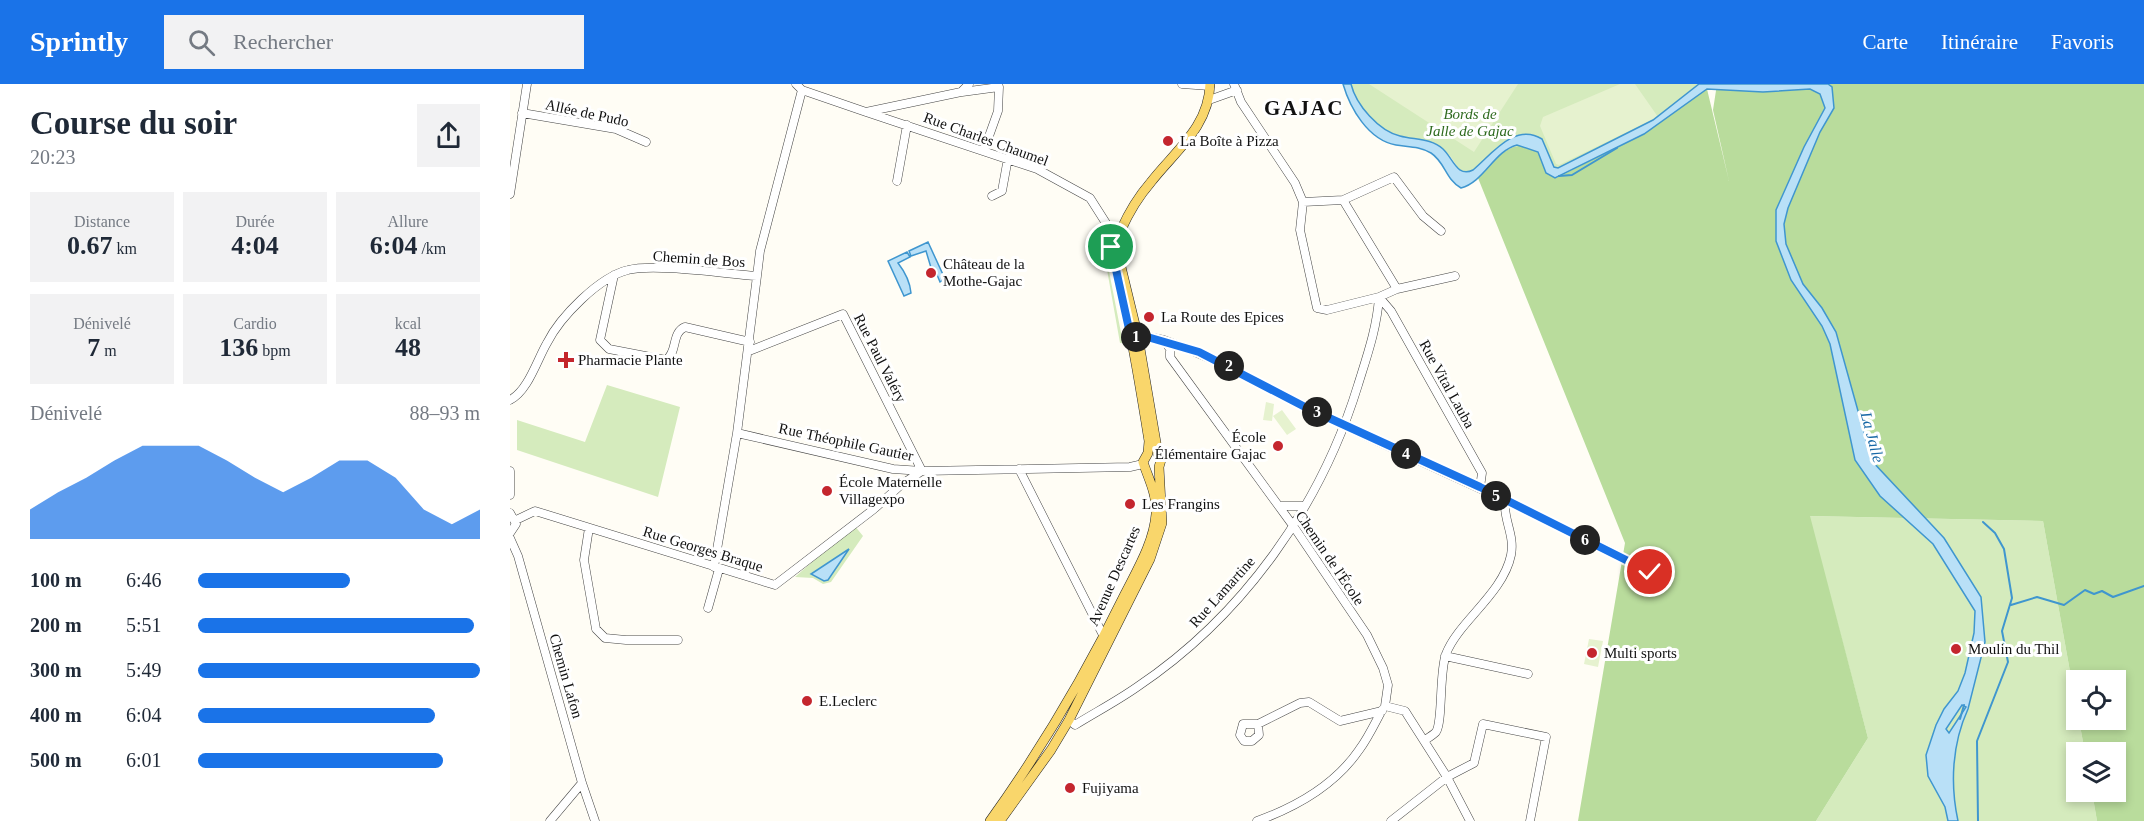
<!DOCTYPE html>
<html lang="fr">
<meta charset="utf-8">
<style>
:root{--surface:#fff;--page:#f2f2f3;--text:#1f2937;--muted:#747a83;--accent:#1a73e8}
body{margin:0;font-family:Georgia,serif;background:var(--page);color:var(--text);height:100vh;display:flex;flex-direction:column;font-size:22px;white-space:nowrap}
*{box-sizing:border-box;margin:0}
p{font-size:20px;color:var(--muted)}
.icon{flex:none;width:33px;height:33px;fill:none;stroke:currentColor;stroke-width:2;stroke-linecap:round;stroke-linejoin:round}
.map{position:relative;flex:1;overflow:hidden}
.drawer{display:flex;flex-direction:column;background:var(--surface);width:510px}
.drawer>*{flex:none}
.tools{position:absolute;left:1556px;top:586px;display:grid;gap:12px}
.tools a{display:grid;place-items:center;width:60px;height:60px;border-radius:0px;background:var(--surface);box-shadow:0 3px 9px #0003;font-size:30px}
.pin{position:absolute;display:grid;place-items:center;width:51px;height:51px;color:#fff;margin:-26px;border:3px solid #fff;border-radius:50%;box-shadow:0 2px 6px #0007}
.km{position:absolute;width:30px;height:30px;margin:-15px;border-radius:50%;background:#222;color:#fff;font-size:16px;line-height:30px;text-align:center}
.round{display:grid;place-items:center;flex:none;width:63px;height:63px;border-radius:0px;background:var(--page)}
.summary{display:flex;align-items:center;justify-content:space-between;height:102px;padding:0 30px}
h1{font-size:33px;font-weight:700;line-height:45px}
.metrics{display:grid;grid-template-columns:repeat(3,1fr);gap:9px;height:102px;padding:6px 30px}
.metrics div{display:grid;align-content:center;border-radius:0px;background:var(--page);text-align:center}
.metrics b{font-size:26px;font-weight:700}
.metrics small{font-size:16px;font-weight:400}
.metrics p{font-size:16px}
.chart{height:168px;padding:12px 30px}
.chart p{display:flex;justify-content:space-between}
.chart svg{width:100%;height:108px;margin-top:6px;fill:var(--accent);opacity:.7}
ul{padding:0 30px;list-style:none;font-size:20px}
li{display:grid;grid-template-columns:96px 72px 1fr;align-items:center;height:45px}
li i{height:15px;border-radius:8px;background:var(--accent)}
header{display:flex;align-items:center;gap:36px;box-sizing:border-box;height:84px;padding:0 30px;background:var(--accent);color:#fff}
header strong{font-size:28px}
nav{display:flex;gap:33px;margin-inline-start:auto;font-size:21px}
.search{width:420px;height:54px;background:var(--page);display:flex;align-items:center;gap:15px;box-sizing:border-box;padding:0 21px;border-radius:0px;color:var(--muted);font-size:22px}
main{display:flex;flex:1;min-height:0}
.map>svg:first-child{display:block}
</style>
<header>
<strong>Sprintly</strong>
<div class="search"><svg class="icon" aria-label="search" viewBox="0 0 24 24"><circle cx="10" cy="10" r="6"/><path d="M15 15l6 6"/></svg>Rechercher</div>
<nav><a>Carte</a><a>Itinéraire</a><a>Favoris</a></nav>
</header>
<main>
<section class="drawer">
<div class="summary"><div><h1>Course du soir</h1><p>20:23</p></div><a class="round"><svg class="icon" aria-label="share" viewBox="0 0 24 24"><path d="M12 15V3M7 8l5-5 5 5M5 13v7h14v-7"/></svg></a></div>
<div class="metrics">
<div><p>Distance</p><b>0.67<small> km</small></b></div>
<div><p>Durée</p><b>4:04</b></div>
<div><p>Allure</p><b>6:04<small> /km</small></b></div>
</div>
<div class="metrics">
<div><p>Dénivelé</p><b>7<small> m</small></b></div>
<div><p>Cardio</p><b>136<small> bpm</small></b></div>
<div><p>kcal</p><b>48</b></div>
</div>
<div class="chart"><p><span>Dénivelé</span>88–93 m</p>
<svg viewBox="0 0 160 44" preserveAspectRatio="none"><path d="M0 44V32L10 25L20 19L30 12L40 6L50 6L60 6L70 12L80 19L90 25L100 19L110 12L120 12L130 19L140 32L150 38L160 32V44z"/></svg>
</div>
<ul>
<li><b>100 m</b>6:46<i style="width:54%"></i></li>
<li><b>200 m</b>5:51<i style="width:98%"></i></li>
<li><b>300 m</b>5:49<i style="width:100%"></i></li>
<li><b>400 m</b>6:04<i style="width:84%"></i></li>
<li><b>500 m</b>6:01<i style="width:87%"></i></li>
</ul>
</section>
<div class="map">
<svg width="1634" height="737" viewBox="0 0 1634 737">
<rect width="100%" height="100%" fill="#fffdf5"/>
<path fill="#d5ebbd" d="M 841,0 L 1189,0 L 1143,36 L 1048,84 L 1044,83 L 1032,55 L 1013,50 L 1001,53 L 963,86 C 949,93 947,80 939,71 C 934,66 926,62 919,58 C 910,53 897,55 887,52 C 867,45 846,20 841,0 Z
M 597,177 L 613,259 L 610,259 L 596,180 Z
M 97,301 L 170,323 L 148,413 L 7,366 L 7,336 L 75,358 Z
M 1299,432 L 1533,437 L 1566,621 L 1566,636 L 1569,636 L 1575,669 L 1566,669 L 1566,708 L 1582,708 L 1587,737 L 1306,737 L 1358,654 Z
M 344,441 L 353,452 L 321,498 L 313,500 L 303,494 L 285,493 Z"/>
<path fill="#b9dc9c" d="M 1207,0 L 1634,0 L 1634,737 L 1587,737 L 1582,708 L 1605,708 L 1605,669 L 1575,669 L 1569,636 L 1605,636 L 1605,597 L 1566,597 L 1566,621 L 1533,437 L 1300,432 L 1358,654 L 1306,737 L 1068,737 L 1115,459 L 968,94 C 983,77 1004,49 1028,68 L 1035,86 L 1046,94 L 1134,50 L 1197,5 L 1219,97 L 1203,26 Z"/>
<path fill="#e6f2cf" d="M 859,0 L 1008,0 L 964,68 Z
M 1110,0 L 1125,0 L 1148,33 L 1049,81 L 1046,80 L 1030,42 L 1033,33 Z
M 756,318 L 764,320 L 762,337 L 753,336 Z
M 772,326 L 786,345 L 777,351 L 763,332 Z
M 1079,555 L 1093,557 L 1088,583 L 1074,580 Z"/>
<path fill="#b9e0f7" stroke="#3f96cf" stroke-width="1.5" fill-rule="evenodd" d="M 833,0 L 841,0 C 846,21 869,47 890,52 C 905,56 921,54 933,65 C 943,74 947,94 963,86 C 982,70 1005,38 1032,55 L 1044,83 L 1048,84 L 1143,36 L 1189,0 L 1318,0 L 1322,3 L 1324,24 L 1310,48 L 1278,124 L 1274,140 L 1276,160 L 1293,200 L 1312,224 L 1326,248 L 1362,377 L 1434,454 L 1471,513 L 1475,558 L 1458,625 C 1442,660 1440,700 1448,737 L 1438,737 L 1435,723 L 1418,692 L 1416,671 L 1426,641 L 1434,625 L 1448,607 L 1455,589 L 1464,549 L 1465,527 L 1423,460 L 1370,412 L 1345,376 L 1320,260 L 1312,242 L 1281,196 L 1266,157 L 1266,126 L 1294,63 L 1315,24 L 1310,10 L 1300,5 L 1253,8 L 1197,5 L 1134,50 L 1045,94 L 1036,89 L 1028,68 L 1007,61 C 984,67 974,98 951,104 C 936,96 935,78 921,69 C 909,62 898,63 886,61 C 858,56 840,24 833,0 ZM 1452,621 L 1456,623 L 1439,649 L 1436,645 Z
M 418,158 L 435,195 L 430,198 L 425,186 L 422,187 L 416,167 L 401,172 L 399,167 Z
M 397,168 L 400,173 L 388,179 C 395,188 400,197 401,209 L 394,212 L 378,177 Z
M 339,465 L 318,496 L 314,497 L 301,490 Z"/>
<g fill="none" stroke-linecap="round" stroke-linejoin="round">
<path stroke="#3f96cf" stroke-width="2" d="M 1049,92 L 1062,91 L 1107,64
M 1501,521 L 1527,513 L 1554,521 L 1575,506 L 1584,510 L 1592,507 L 1603,513 L 1634,502
M 1450,635 L 1454,621
M 1468,737 L 1467,657 L 1498,578 L 1492,547 L 1502,514 L 1494,465 L 1485,449 L 1473,438"/>
<g stroke="#444" stroke-width="9">
<path id="minor" d="M 286,0 L 292,6 L 356,28 L 451,8 L 459,0
M 672,0 L 700,2
M 452,8 L 489,3 L 488,27 L 474,66
M 699,16 L 727,6
M 356,28 L 527,85 L 580,114 L 601,147
M 12,29 L 106,45 L 136,58
M 387,97 L 397,41
M 0,110 L 17,0
M 482,112 L 492,107 L 498,74
M 833,116 L 887,205 L 869,213 L 881,227 L 972,389 L 970,403
M 793,118 L 833,116 L 884,93 L 913,132 L 931,147
M 104,191 L 90,256 L 99,265 L 156,276 C 168,268 161,249 175,243 L 240,258
M 247,192 L 227,349 L 383,385 L 412,387 L 620,383 L 633,380
M 887,205 L 945,192
M 622,254 L 635,252 L 654,256 L 660,265 L 660,273 L 784,443 L 857,551 L 873,584 L 878,601 L 875,622 L 895,627 L 937,693 L 960,737
M 654,256 C 719,279 777,315 839,344 C 944,394 1053,440 1155,496
M 0,316 C 18,307 27,276 37,259 C 50,233 89,193 118,186 C 144,179 217,190 247,192 L 250,167 L 292,6
M 509,385 L 594,553
M 0,387 L 0,411
M 769,422 L 795,422
M 0,429 L 6,440 L 0,449
M 6,436 L 25,427 L 265,501 L 364,425 L 392,400 L 412,387 L 333,230 L 239,267
M 79,444 L 74,476 L 86,545 L 95,554 L 116,556 L 168,556
M 0,454 L 8,472 L 72,699 L 85,737
M 204,483 L 227,349
M 198,524 L 209,485
M 935,572 L 1018,590
M 559,636 L 565,641 C 586,628 607,617 627,603 C 733,532 811,422 848,301 C 857,272 867,244 869,213 L 817,226 L 807,224 L 790,146 L 793,118 L 785,99 L 731,18 L 724,0
M 748,640 L 733,640 L 730,651 L 734,657 L 742,657 L 749,651 L 748,640 L 790,619 L 799,618 L 830,637 L 872,627
M 915,656 C 918,654 923,651 926,648 C 933,638 929,588 936,570 C 948,538 993,510 1001,471 C 1005,451 993,435 995,417
M 40,737 L 72,699
M 747,737 C 786,723 825,701 849,666 C 858,654 865,639 872,626
M 881,737 L 937,693 L 964,679 L 973,640 L 1036,653 L 1020,737"/>
</g>
<g stroke="#222" stroke-width="10">
<path id="major" d="M 611,146 C 619,128 628,113 641,98 C 665,67 699,43 700,0
M 480,737 C 533,663 575,592 615,510 C 627,486 644,458 646,430 C 647,410 639,396 633,378 L 638,369 L 639,357 C 628,289 617,220 597,156 L 603,146 L 611,146
M 490,737 L 541,666 L 559,636 L 640,475 L 652,439 L 649,383 L 651,376 L 648,370 L 628,253 L 611,183 L 612,164 L 617,156 L 611,146"/>
</g>
<use href="#minor" stroke="#fff" stroke-width="8"/>
<use href="#major" stroke="#f9d66b" stroke-width="9"/>
</g>
<g fill="none" stroke-linecap="round" stroke-linejoin="round">
<g stroke="#fff" stroke-width="12">
<path id="route" d="M 601,163 L 621,254 L 634,252 L 689,268 L 795,323 L 970,403 L 1140,488"/>
</g>
<use href="#route" stroke="#1a73e8" stroke-width="8"/>
</g>
<g fill="#c4262e" stroke="#fff" stroke-width="2">
<circle cx="658" cy="57" r="6"/>
<circle cx="421" cy="189" r="6"/>
<circle cx="639" cy="233" r="6"/>
<path d="M53 267h6v6h6v6h-6v6h-6v-6h-6v-6h6z"/>
<circle cx="768" cy="362" r="6"/>
<circle cx="317" cy="407" r="6"/>
<circle cx="620" cy="420" r="6"/>
<circle cx="1446" cy="565" r="6"/>
<circle cx="1082" cy="569" r="6"/>
<circle cx="297" cy="617" r="6"/>
<circle cx="560" cy="704" r="6"/>
</g>
<g text-anchor="middle" stroke-width="6" stroke-linejoin="round" paint-order="stroke">
<g font-size="15" fill="#111" stroke="#fff">
<text transform="translate(77 29) rotate(12)" y="5">Allée de Pudo</text>
<text transform="translate(476 55) rotate(20)" y="5">Rue Charles Chaumel</text>
<text transform="translate(189 175) rotate(4)" y="5">Chemin de Bos</text>
<text transform="translate(370 274) rotate(63)" y="5">Rue Paul Valéry</text>
<text transform="translate(937 300) rotate(61)" y="5">Rue Vital Lauba</text>
<text transform="translate(336 358) rotate(12)" y="5">Rue Théophile Gautier</text>
<text transform="translate(193 465) rotate(17)" y="5">Rue Georges Braque</text>
<text transform="translate(820 474) rotate(56)" y="5">Chemin de l'École</text>
<text transform="translate(604 492) rotate(-66)" y="5">Avenue Descartes</text>
<text transform="translate(712 508) rotate(-48)" y="5">Rue Lamartine</text>
<text transform="translate(56 592) rotate(74)" y="5">Chemin Lafon</text>
</g>
<g font-size="15" font-style="italic" fill="#2f6b1f" stroke="#fff">
<text x="960" y="35">Bords de<tspan x="960" dy="17">Jalle de Gajac</tspan></text>
</g>
<g font-size="15" fill="#111" stroke="#fff" text-anchor="start">
<text x="670" y="62">La Boîte à Pizza</text>
<text x="433" y="185">Château de la<tspan x="433" dy="17">Mothe-Gajac</tspan></text>
<text x="651" y="238">La Route des Epices</text>
<text x="68" y="281">Pharmacie Plante</text>
<text x="756" y="358" text-anchor="end">École<tspan x="756" dy="17">Élémentaire Gajac</tspan></text>
<text x="329" y="403">École Maternelle<tspan x="329" dy="17">Villagexpo</tspan></text>
<text x="632" y="425">Les Frangins</text>
<text x="1458" y="570">Moulin du Thil</text>
<text x="1094" y="574">Multi sports</text>
<text x="309" y="622">E.Leclerc</text>
<text x="572" y="709">Fujiyama</text>
</g>
<g font-size="16" font-style="italic" fill="#1768a6" stroke="#fff">
<text transform="translate(1363 353) rotate(75)" y="6">La Jalle</text>
</g>
<g font-size="21" font-weight="bold" letter-spacing="1.5" fill="#111" stroke="#fff">
<text x="794" y="31">GAJAC</text>
</g>
</g>
</svg>
<div class="tools">
<a><svg class="icon" aria-label="locate" viewBox="0 0 24 24"><circle cx="12" cy="12" r="6"/><path d="M12 2v4M12 18v4M2 12h4M18 12h4"/></svg></a>
<a><svg class="icon" aria-label="layers" viewBox="0 0 24 24"><path d="M12 4l9 5-9 5-9-5zM3 14l9 5 9-5"/></svg></a>
</div>
<div class="pin" style="left:601px;top:163px;background:#1e9e55"><svg class="icon" aria-label="arrive" viewBox="0 0 24 24"><path d="M6 21V4h12l-3 4 3 4H6"/></svg></div>
<div class="pin" style="left:1140px;top:488px;background:#d93025"><svg class="icon" aria-label="check" viewBox="0 0 24 24"><path d="M5 12l5 5 9-10"/></svg></div>
<b class="km" style="left:626px;top:253px">1</b>
<b class="km" style="left:719px;top:282px">2</b>
<b class="km" style="left:807px;top:328px">3</b>
<b class="km" style="left:896px;top:370px">4</b>
<b class="km" style="left:986px;top:412px">5</b>
<b class="km" style="left:1075px;top:456px">6</b>
</div>
</main>
